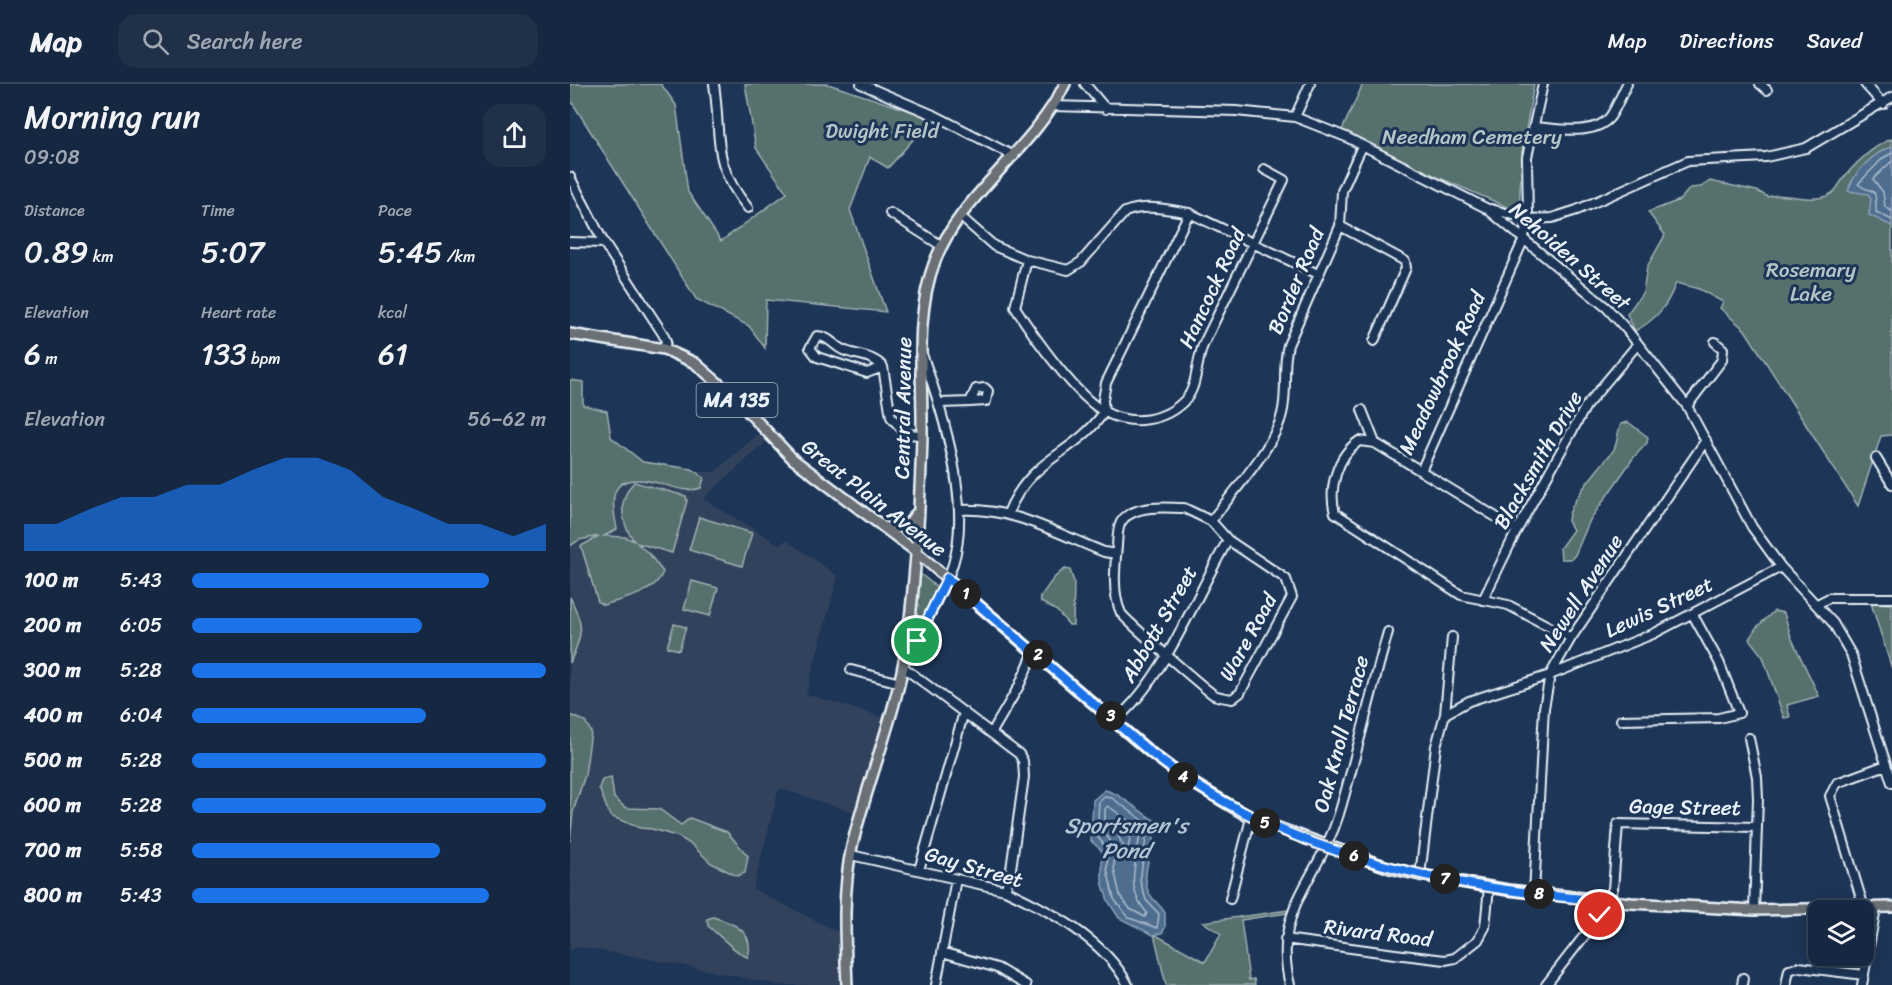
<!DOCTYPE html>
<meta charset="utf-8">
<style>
:root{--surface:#162841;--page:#1f3048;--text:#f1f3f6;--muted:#9ea6b1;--line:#35445a;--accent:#1a73e8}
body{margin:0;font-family:Sriracha,sans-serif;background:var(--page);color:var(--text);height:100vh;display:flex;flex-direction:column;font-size:22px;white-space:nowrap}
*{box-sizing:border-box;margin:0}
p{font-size:20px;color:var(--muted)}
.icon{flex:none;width:33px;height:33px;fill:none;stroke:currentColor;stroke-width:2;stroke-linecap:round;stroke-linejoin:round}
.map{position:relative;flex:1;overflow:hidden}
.panel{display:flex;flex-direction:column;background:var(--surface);width:570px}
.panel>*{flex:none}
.fabs{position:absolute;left:1238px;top:816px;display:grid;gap:12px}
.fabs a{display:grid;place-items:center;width:66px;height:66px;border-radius:12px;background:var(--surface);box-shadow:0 3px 15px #0003,0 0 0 2px var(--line);font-size:30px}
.pin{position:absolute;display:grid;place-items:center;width:51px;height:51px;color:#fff;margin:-26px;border:3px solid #fff;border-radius:50%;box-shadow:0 2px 6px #0007}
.km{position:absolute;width:30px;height:30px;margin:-15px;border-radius:50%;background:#222;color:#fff;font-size:16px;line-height:30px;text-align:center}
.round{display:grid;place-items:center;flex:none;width:63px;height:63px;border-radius:18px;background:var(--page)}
.summary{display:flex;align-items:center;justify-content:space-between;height:102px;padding:0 24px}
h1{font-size:33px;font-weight:600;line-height:45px}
.metrics{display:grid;grid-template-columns:repeat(3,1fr);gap:9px;height:102px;padding:6px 24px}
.metrics div{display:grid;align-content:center}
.metrics b{font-size:30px;font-weight:600}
.metrics small{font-size:16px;font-weight:400}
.metrics p{font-size:16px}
.chart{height:168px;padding:12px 24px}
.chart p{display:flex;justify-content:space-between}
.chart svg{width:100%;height:108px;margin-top:6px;fill:var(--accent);opacity:.7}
ul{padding:0 24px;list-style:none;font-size:20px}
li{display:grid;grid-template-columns:96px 72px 1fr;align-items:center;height:45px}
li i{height:15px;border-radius:8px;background:var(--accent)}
header{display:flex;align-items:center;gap:36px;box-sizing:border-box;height:84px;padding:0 30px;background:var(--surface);border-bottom:2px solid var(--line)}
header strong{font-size:28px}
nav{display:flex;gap:33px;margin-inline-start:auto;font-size:21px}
.search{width:420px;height:54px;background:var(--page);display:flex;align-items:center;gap:15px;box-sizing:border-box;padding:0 21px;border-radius:18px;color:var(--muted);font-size:22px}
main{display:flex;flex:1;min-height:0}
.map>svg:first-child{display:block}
</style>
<header>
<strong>Map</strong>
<div class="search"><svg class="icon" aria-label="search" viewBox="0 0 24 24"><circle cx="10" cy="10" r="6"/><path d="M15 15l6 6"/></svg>Search here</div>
<nav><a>Map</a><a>Directions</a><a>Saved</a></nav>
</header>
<main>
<section class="panel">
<div class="summary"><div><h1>Morning run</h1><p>09:08</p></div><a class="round"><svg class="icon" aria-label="share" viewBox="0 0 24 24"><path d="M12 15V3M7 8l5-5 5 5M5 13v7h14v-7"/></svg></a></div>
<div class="metrics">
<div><p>Distance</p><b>0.89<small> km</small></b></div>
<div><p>Time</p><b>5:07</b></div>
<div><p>Pace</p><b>5:45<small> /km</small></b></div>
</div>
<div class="metrics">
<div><p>Elevation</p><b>6<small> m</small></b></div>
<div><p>Heart rate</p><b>133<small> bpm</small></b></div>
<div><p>kcal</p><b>61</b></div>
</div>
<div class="chart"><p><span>Elevation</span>56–62 m</p>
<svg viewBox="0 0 160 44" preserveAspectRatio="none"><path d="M0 44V33L10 33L20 27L30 22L40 22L50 17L60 17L70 11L80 6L90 6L100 11L110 22L120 27L130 33L140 33L150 38L160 33V44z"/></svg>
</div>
<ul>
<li><b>100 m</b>5:43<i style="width:84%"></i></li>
<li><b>200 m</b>6:05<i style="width:65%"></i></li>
<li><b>300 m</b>5:28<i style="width:100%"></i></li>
<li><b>400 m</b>6:04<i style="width:66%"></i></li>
<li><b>500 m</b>5:28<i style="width:100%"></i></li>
<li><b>600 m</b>5:28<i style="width:100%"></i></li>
<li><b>700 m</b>5:58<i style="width:70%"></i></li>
<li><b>800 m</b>5:43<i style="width:84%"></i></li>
</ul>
</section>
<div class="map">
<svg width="1322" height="901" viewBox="0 0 1322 901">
<rect width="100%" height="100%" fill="#1d3557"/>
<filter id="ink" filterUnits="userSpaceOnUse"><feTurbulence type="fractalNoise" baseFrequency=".0167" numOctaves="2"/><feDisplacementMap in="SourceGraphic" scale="12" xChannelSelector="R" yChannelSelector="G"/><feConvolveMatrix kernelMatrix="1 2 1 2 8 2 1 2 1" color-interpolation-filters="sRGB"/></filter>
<g filter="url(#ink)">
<path fill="#31435d" d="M 188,350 L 196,358 L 133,415 L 210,461 L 216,456 L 268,492 L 236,610 L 312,633 L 285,729 L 209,704 L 183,805 L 268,848 L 269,901 L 210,901 L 107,880 L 9,863 L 0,866 L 0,374 L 110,388 L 145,388 Z"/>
<path fill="#57706d" stroke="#a0b0b2" stroke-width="1.5" d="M 0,0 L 91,0 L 106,21 L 118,108 L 151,157 L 217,109 L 186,64 L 175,0 L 258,0 L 362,34 L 318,84 L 300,73 L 280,126 L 316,228 L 196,216 L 195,264 L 179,242 L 126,215 L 0,15 Z
M 793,0 L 964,0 L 952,68 L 949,128 L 865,92 L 772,46 Z
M 1322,55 L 1322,351 L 1311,352 L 1288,422 L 1175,246 L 1150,224 L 1153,218 L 1129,205 L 1106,199 C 1098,221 1086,236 1065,247 L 1057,230 L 1073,208 L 1077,183 L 1095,151 L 1078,128 L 1110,116 L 1120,104 L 1131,103 L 1140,97 L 1187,107 L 1198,113 C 1210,107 1236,119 1257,112 C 1267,108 1269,99 1275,92 C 1288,77 1304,61 1322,55 Z
M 0,296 L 13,298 L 13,321 L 37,327 L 41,353 L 73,378 L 122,385 L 134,394 L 131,404 C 108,412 85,391 58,397 C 37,402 44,429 47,445 L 34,452 L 55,453 L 64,457 C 51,439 47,416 64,398 L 116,412 L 117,417 L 102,469 L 67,459 L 80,471 L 93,488 C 85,510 53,515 33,521 L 28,518 L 11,462 L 29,452 L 9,456 L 0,462 Z
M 1058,338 L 1078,353 L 1077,359 L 1064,373 L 1020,436 L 1005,471 L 1001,475 L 991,475 L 990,464 L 1003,446 L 998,437 C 998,418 1031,382 1043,367 C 1048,359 1047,348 1051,340 Z
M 129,433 L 182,449 L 172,482 L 119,466 Z
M 495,485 L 500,486 L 504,498 L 503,541 L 499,541 L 487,527 L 471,518 L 470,513 C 479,502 482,493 495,485 Z
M 348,488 L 369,505 L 342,557 Z
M 122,497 L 148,504 L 140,532 L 114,525 Z
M 0,513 C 15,544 13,547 0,579 Z
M 1301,519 L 1322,520 L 1322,585 Z
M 1204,527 L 1214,529 L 1221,553 L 1249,612 L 1217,621 L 1220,633 L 1214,634 L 1193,573 L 1179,555 L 1186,544 Z
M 104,540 L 116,543 L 109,566 L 97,563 Z
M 0,631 L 15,637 L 21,648 L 15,691 L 3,728 L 0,757 Z
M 41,693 L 44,714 L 56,724 L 89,725 L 111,741 L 120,734 L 157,748 L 178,772 L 175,789 L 167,792 L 141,779 L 122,761 L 109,753 L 82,745 L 70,744 L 40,732 L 29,704 L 32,696 Z
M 719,826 L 717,829 L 671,836 L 679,896 L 684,895 L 685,901 L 596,901 L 584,850 L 635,878 L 651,850 L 633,838 Z
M 143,833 C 164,839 185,848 178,873 C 170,873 147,849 138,842 L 137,835 Z"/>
<path fill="#4f6d8f" stroke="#8ca2b9" stroke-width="1.5" d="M 1322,63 L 1322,142 L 1299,131 L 1301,115 L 1298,110 L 1278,107 C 1283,89 1304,68 1322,63 Z
M 535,706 C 552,710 568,727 584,736 C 588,759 570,784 578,807 C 582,816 591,821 595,829 L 595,844 L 592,849 L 583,851 L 549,834 L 538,817 L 532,798 L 532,767 L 521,757 L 523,716 Z"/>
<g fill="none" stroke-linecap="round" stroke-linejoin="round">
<path stroke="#abbcce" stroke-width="1.5" d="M 1322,69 L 1313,74 L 1288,100 C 1303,113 1306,97 1306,128 L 1322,136
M 1322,77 L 1303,95 L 1313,108 L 1315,123 L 1322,127
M 534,713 L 542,714 L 578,740 L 570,797 L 576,816 L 589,830 L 587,844 L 559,834 L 544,815 L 537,785 L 538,766 L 527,752 L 529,718 Z
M 538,722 L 570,745 C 569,778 552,800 577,829 L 575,833 L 560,825 L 550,811 L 544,785 L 545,764 L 535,749 L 535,725 Z
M 549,741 L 561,750 L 558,764 L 554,763 L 545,746 Z"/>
<g stroke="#e8f1f8" stroke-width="12">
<path id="minor" d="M 144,0 C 152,53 140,77 178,124
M 291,0 L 368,33 L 444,72
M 515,0 L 536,25
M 973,0 L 957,73 L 958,135 L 953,157 L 851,387 L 805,359 L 789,357 C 767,372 758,405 765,429 L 891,511 L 938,521 L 1001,554
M 1190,0 L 1197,6
M 1295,0 L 1313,20
M 482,22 L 666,27 L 725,33 L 776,53 L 916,124 L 1037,224 L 1057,246 L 1117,322 L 1182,443 L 1211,483 L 1263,539 L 1281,570 L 1322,699
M 725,33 L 740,0
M 964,43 C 985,44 1024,53 1040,33 C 1047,23 1051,11 1057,0
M 0,93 L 34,159 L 93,250 L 96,257 L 94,265
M 921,125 L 958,135 L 982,134 L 1007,126 L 1118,77 L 1196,73 L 1236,64 L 1322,13
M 320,129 L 372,162
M 619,129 L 748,190
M 391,133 L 424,162 L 457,176 L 445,223 C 462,250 507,314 535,328 C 561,342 595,338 616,315 C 628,302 626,275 634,259 L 714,96 L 694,85
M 770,142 L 835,177 L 836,184 L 804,257
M 0,158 L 34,159
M 457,176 L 498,186 L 511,178 L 555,128 C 574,120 598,125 619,129 L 536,299 L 533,316 L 534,328
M 313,283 C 303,271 287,272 273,266 C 264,262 259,252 247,252 L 240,264 L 247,273 L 297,289 L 313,283 L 321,333 L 336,350 L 352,351
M 370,319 L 400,318 L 406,305 L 415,304 L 418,307 L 416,317 L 400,318
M 1117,322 L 1152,276 L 1153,265 L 1145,258
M 792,326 L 805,359
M 1306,374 L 1322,400
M 851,387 L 947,446
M 614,424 L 641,437 L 658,456 L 716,495 L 722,513 L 670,609 L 662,615 C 656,614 649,613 644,611 C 636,606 554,535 551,529 C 542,510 545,482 547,462 C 548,449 547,436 560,430 C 575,421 597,424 614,424 Z
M 390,426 C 442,423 486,449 534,468 L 546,470
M 438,429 C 462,371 504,372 534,328
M 641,437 C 662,409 705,362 712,330 C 718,307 712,283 718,261 L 770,142 L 772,107 L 792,62
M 913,516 L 947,446 L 1016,322 L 1067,261
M 1247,520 L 1259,514 L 1322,514
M 335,568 C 350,555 356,539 364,522 C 370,508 379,494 383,480 C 402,420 373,328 352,270
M 333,583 L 449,670 L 453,677 L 454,693 L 440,792 L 435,806
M 281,586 L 330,599
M 875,630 L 882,553
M 545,636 C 593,598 626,511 658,456
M 1051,636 L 1149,634 L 1169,629 L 1149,578 L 1123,531
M 422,648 L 449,602 L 464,568
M 1179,654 L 1187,693 L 1188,715 L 1184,826
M 281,771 L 435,806 C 480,827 535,856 558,901
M 349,786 L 394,628
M 850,791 L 866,662 L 875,630 L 899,617 L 980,591 L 1083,550 L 1211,483
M 964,809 L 974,624 L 980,591 L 1001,554 L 1136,356
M 660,815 L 681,734
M 1294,824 L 1260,712 L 1267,699 L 1316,681
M 715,855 L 825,870 L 875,876 L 885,874 L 908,856 L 915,843 L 919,803
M 372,868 L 427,884 L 456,901
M 366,901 L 386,795
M 720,901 C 701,826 749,795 769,730 C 787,670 801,608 818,548
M 976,901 L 1018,847 L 1043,805 L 1048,740 L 1187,743
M 1172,901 L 1173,894
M 1216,901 L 1219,886 L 1229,883 L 1294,891
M 1292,901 L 1306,824"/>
</g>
<g stroke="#e8f1f8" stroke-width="14">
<path id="major" d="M 0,250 L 94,265 L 125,279 L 164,313 L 223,375 L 344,466 L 580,668 L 613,693 L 681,734 L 820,784 L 850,791 L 938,806 L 1061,819 L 1184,826 L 1322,823
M 316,444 L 336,443 L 346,430
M 277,901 C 275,855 272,808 282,762 C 298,694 327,629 337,559 C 346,491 350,421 352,353 C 353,296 344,231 365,177 C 390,111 463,66 495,0"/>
</g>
<use href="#minor" stroke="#1d3557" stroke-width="8"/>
<use href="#major" stroke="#6b6f75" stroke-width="9"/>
</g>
</g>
<g fill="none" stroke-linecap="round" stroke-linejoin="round" filter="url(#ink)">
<g stroke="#fff" stroke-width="12">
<path id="route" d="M 347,557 L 377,494 L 580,668 C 709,771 876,804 1037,817 L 1030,831"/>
</g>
<use href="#route" stroke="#1a73e8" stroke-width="8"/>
</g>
<g text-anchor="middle" stroke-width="6" stroke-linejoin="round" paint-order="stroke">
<rect fill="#1d3557" stroke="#abb9c8" stroke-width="1.5" x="126.5" y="299" width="81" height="34" rx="4.5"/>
<g font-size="20" font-weight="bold" fill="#e8f1f8">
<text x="167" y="323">MA 135</text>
</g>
<g font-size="21" fill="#b5c4c7" stroke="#1d3557">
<text x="312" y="54">Dwight Field</text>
<text x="902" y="60">Needham Cemetery</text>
<text x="1241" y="193">Rosemary<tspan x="1241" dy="24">Lake</tspan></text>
</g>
<g font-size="21" fill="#e8f1f8" stroke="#1d3557">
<text transform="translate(1000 172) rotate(41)" y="7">Nehoiden Street</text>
<text transform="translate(726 197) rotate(-67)" y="7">Border Road</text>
<text transform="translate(642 204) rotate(-65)" y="7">Hancock Road</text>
<text transform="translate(872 289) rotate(-65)" y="7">Meadowbrook Road</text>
<text transform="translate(333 324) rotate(-89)" y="7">Central Avenue</text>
<text transform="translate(968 376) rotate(-60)" y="7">Blacksmith Drive</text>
<text transform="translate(304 414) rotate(38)" y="7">Great Plain Avenue</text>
<text transform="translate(1011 509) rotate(-57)" y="7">Newell Avenue</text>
<text transform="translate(1089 523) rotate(-25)" y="7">Lewis Street</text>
<text transform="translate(589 540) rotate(-60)" y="7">Abbott Street</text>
<text transform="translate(678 553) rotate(-61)" y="7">Ware Road</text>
<text transform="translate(771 650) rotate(-75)" y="7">Oak Knoll Terrace</text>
<text transform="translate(1115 723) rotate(1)" y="7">Gage Street</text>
<text transform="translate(404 783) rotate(16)" y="7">Gay Street</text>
<text transform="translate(808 849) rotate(7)" y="7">Rivard Road</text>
</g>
<g font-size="22" font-style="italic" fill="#b2c3d3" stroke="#1d3557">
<text x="556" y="749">Sportsmen's<tspan x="556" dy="25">Pond</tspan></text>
</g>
</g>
</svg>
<div class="fabs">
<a><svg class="icon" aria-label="layers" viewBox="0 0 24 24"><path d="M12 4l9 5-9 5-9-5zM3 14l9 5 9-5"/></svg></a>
</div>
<div class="pin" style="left:347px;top:557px;background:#1e9e55"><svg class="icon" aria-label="arrive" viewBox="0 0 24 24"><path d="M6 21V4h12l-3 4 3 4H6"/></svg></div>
<div class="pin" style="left:1030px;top:831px;background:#d93025"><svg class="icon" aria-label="check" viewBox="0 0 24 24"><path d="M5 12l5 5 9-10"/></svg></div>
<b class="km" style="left:396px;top:510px">1</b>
<b class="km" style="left:468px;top:571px">2</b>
<b class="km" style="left:541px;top:632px">3</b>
<b class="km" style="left:613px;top:693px">4</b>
<b class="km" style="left:695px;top:739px">5</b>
<b class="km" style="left:784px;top:772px">6</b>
<b class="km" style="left:875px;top:795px">7</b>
<b class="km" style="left:969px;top:810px">8</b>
</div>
</main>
